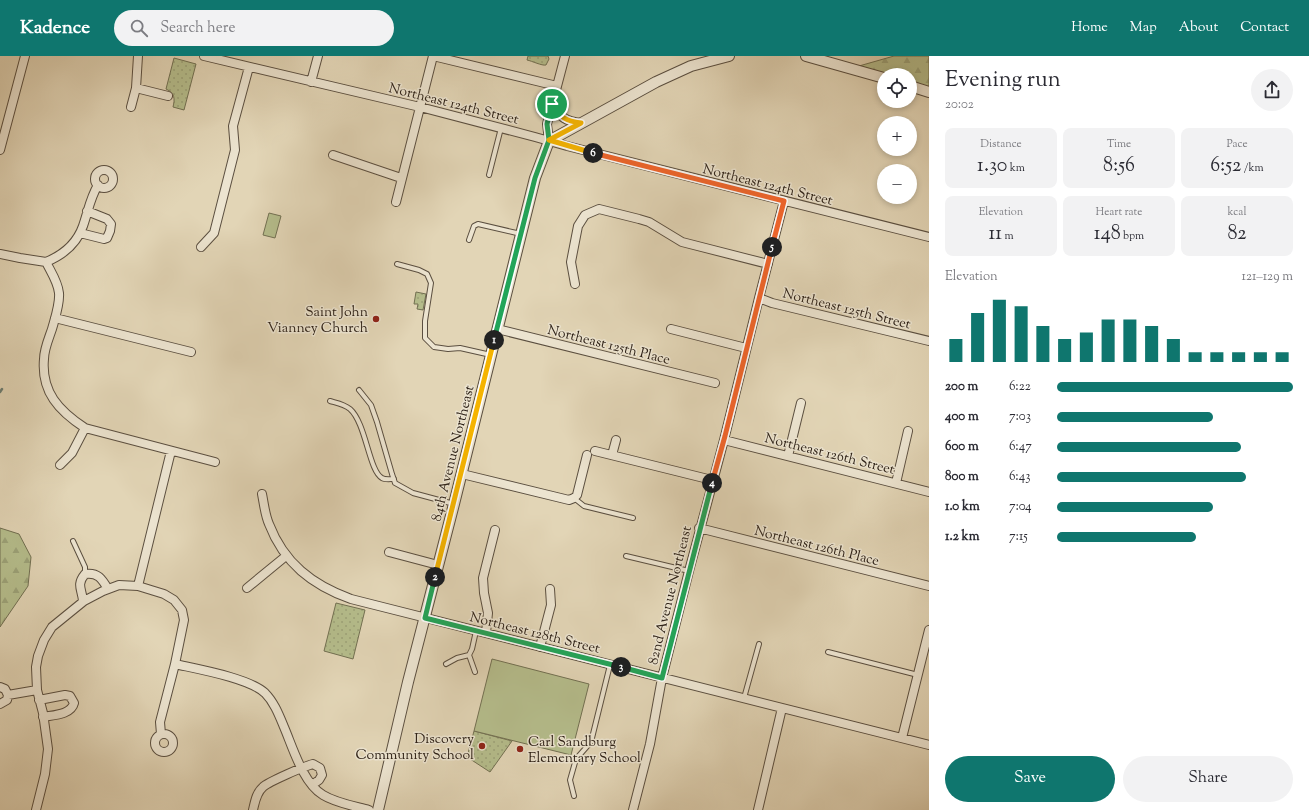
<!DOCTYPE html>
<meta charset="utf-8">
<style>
:root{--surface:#fff;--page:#f2f2f3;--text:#2b2b33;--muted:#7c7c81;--accent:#0f766e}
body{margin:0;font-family:"Sorts Mill Goudy",serif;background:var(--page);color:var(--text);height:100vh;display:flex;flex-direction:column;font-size:15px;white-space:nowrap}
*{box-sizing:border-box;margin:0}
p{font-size:13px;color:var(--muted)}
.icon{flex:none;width:22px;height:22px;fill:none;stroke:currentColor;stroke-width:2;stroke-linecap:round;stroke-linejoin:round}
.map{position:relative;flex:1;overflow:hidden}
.sheet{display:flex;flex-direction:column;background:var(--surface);width:380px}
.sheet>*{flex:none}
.tools{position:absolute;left:877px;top:12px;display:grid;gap:8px}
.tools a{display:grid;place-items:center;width:40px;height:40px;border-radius:50%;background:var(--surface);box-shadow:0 2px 6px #0003;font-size:20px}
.pin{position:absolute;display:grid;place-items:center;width:34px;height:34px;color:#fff;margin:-17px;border:2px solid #fff;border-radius:50%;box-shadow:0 1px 4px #0007}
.km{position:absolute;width:20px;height:20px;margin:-10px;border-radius:50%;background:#222;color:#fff;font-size:11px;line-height:20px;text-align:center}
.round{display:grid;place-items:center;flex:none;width:42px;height:42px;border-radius:21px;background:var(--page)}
.summary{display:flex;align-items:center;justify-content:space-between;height:68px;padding:0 16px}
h1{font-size:22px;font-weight:600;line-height:30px}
.stats{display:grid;grid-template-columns:repeat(3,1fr);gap:6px;height:68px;padding:4px 16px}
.stats div{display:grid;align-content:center;border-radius:8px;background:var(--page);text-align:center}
.stats b{font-size:20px;font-weight:600}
.stats small{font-size:11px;font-weight:400}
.stats p{font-size:11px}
.chart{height:112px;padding:8px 16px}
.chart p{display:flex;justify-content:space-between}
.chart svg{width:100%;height:72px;margin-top:4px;stroke:var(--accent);stroke-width:6}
.cta{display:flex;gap:8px;margin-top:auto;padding:8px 16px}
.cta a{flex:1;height:46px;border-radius:24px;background:var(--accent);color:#fff;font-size:16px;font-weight:600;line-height:46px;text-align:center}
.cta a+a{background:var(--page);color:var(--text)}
ul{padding:0 16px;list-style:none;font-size:13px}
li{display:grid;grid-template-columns:64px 48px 1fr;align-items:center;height:30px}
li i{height:10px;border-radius:5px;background:var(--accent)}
header{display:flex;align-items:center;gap:24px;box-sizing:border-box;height:56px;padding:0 20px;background:var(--accent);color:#fff}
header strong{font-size:19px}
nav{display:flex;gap:22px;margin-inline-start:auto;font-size:14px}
.search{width:280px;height:36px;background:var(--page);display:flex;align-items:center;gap:10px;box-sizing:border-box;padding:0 14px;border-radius:22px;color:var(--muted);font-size:15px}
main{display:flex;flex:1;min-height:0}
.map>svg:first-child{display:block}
</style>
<header>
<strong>Kadence</strong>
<div class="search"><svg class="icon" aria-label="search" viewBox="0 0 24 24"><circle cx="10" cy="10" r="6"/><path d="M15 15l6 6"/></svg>Search here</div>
<nav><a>Home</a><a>Map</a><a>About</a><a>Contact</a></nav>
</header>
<main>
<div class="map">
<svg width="929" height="754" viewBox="0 0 929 754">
<defs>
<pattern id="forest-firs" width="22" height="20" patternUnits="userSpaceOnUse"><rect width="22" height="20" fill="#b5bd8c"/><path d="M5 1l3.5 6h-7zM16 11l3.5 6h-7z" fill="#9ca278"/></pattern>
<pattern id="park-dots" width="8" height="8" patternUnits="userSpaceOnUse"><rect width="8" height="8" fill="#b5bd8c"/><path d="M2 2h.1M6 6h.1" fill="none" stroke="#9ca278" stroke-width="1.8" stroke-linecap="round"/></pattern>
</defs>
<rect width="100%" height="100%" fill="#e2d5b6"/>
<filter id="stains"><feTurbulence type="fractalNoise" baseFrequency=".005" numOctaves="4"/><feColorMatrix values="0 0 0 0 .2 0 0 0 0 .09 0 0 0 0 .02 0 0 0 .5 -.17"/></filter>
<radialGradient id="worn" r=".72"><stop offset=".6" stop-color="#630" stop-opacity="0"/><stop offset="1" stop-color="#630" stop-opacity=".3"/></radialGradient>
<path fill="url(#forest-firs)" stroke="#727052" d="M 894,0 L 929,0 L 929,35 L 910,30 L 910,19 L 884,19 L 852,12 Z
M 0,472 L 19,478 L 31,501 L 28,530 L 0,571 Z"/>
<path fill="url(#park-dots)" stroke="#727052" d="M 528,0 L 548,0 L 549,3 L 546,9 C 542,10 532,5 527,4 Z
M 174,2 L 196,8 L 184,54 L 173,51 C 175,43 175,37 166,33 Z
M 416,236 L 426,238 L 423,254 L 417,253 L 418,248 L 414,248 Z
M 336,547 L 365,554 L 353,603 L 324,595 Z
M 474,675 L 512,685 L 490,716 L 467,701 Z"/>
<path fill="#b5bd8c" stroke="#727052" d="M 269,157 L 281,160 L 275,182 L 263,179 Z
M 492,603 L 589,628 L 571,699 L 474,675 Z"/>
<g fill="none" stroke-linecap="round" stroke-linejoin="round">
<path stroke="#6c7d72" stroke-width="2.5" d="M 0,336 L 2,333"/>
<g stroke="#5b4f40" stroke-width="6">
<path id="service" d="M 489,119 L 501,72
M 469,184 L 474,170 L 478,168 L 521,178
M 397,208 L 419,214 L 427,218 L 431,227 L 425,265 L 425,282 L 434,291 L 448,293 L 460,292 L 491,299
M 359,334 L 371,349 L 377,366 L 392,418 L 395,427 L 413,437 L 454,448
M 330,345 C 337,347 344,348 350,353 C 366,367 369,415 382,422 C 385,424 390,423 394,423
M 574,442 L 584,450 L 633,462
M 73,485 L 85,511 L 85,518
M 626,500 L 689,515
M 828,596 L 918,619
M 469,599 L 475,616
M 446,608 L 457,602 L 469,599 L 472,593 L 476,575
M 744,642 L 759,588
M 574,740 L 570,724 L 576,703 L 591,686 L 610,609"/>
</g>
<g stroke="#5b4f40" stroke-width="10">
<path id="minor" d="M 204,0 L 420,51 L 535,81 L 567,90 L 929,181
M 433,0 L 557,30
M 311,26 L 318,0
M 136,32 L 168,40
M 552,48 C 561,62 565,65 581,67
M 131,51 L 136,32 L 138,0
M 549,85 L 547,68 L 565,0
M 0,94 L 25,0
M 333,99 L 401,122
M95 123a9 9 0 1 1 18 0a9 9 0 1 1-18 0Z
M 396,146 L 433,0
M 80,177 L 104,183 L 107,182 L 110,175 L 111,168 L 107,163 L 87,155
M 201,191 L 214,177 L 235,94 L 233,70 L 249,11
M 0,198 L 20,202 L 46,206
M 46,206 C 51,216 58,226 59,237 C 60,248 55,262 52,273 C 49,282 44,293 44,303 C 41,336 59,355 85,372 L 215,406
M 46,206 C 63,199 77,187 83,170 C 88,156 90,142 98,129
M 575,228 L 571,206 L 578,170 L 585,159 L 599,153 L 639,163 L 649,166 L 682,186 L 768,208
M 759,242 L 772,247 L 929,285
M 55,262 L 191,296
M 497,273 L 715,327
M 671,273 L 746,292
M 724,384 L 929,436
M 595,395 L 712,424
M 612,399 L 616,384
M 788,400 L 801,347
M 60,409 L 72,397 L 85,372
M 462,418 L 569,444 L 574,442 L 577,439 L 587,399
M 896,427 L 908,375
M 262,438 C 264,448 265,459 269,468 C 284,507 312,529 351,543 L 929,689
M 699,472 L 929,530
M 389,496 L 438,509
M 138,530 L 164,538 L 174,544 L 182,554 L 184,564 L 175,608 L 160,666 L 161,678
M 247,532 L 286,500
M 83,545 C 82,533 76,529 85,518 C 98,516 102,523 108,533
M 486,577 L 488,557 L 484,537 L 483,522 L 495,474
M 540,591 L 551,549 L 550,533
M 175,608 C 197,613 249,622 265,637 C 274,646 279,659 284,671 C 293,692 303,727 323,739 C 336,747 354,750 369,754
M 0,631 L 5,633 L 8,639 L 7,644 L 0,648
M 8,639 L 37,634
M 39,644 L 65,639 L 70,640 L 74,647 C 71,659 53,659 43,661
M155 687a9 9 0 1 1 18 0a9 9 0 1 1-18 0Z
M 902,682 L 929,574
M 36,754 L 45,718 L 48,693 L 43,657 L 37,634 L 36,611 L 38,600 L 44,584 L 52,571 L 84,545 L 103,535 L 119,529 L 138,530 L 171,395
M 253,754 C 255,746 256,737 263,731 C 268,726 305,710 313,708 L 320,712 L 322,719 L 319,724 L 312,729
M 633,754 L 650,688 L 662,622 L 689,515 L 724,384 L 759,242 L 784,145
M 758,754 L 782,652"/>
</g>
<g stroke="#5b4f40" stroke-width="12">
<path id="tertiary" d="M 806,0 L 884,22
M 910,30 L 929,36
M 378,754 L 408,626 L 454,448 L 535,122 L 549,85 L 656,26 L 691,10 L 729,0"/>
</g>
<use href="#service" stroke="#ece4d0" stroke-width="4"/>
<use href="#minor" stroke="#ece4d0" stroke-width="8"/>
<use href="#tertiary" stroke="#ece4d0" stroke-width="10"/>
</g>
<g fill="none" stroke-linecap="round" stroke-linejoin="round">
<g stroke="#fff" stroke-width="8">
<path id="split-1" d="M 494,284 L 535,122 L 549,84 L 547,68 L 552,48"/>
</g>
<g stroke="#fff" stroke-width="8">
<path id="split-2" d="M 435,521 L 494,284"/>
</g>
<g stroke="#fff" stroke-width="8">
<path id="split-3" d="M 435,521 L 425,562 L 621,611"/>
</g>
<g stroke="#fff" stroke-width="8">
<path id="split-4" d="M 621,611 L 662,622 L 712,427"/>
</g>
<g stroke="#fff" stroke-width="8">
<path id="split-5" d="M 712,427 L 725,380 L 772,191"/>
</g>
<g stroke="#fff" stroke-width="8">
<path id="split-6" d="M 593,97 L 784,145 L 772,191"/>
</g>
<g stroke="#fff" stroke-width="8">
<path id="split-7" d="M 552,48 C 562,62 565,65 581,67 L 549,84 L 593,97"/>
</g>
<use href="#split-1" stroke="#22a559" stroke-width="5"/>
<use href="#split-2" stroke="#f5b400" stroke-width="5"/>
<use href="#split-3" stroke="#22a559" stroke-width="5"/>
<use href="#split-4" stroke="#22a559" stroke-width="5"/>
<use href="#split-5" stroke="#f0652b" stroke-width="5"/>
<use href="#split-6" stroke="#f0652b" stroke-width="5"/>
<use href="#split-7" stroke="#f5b400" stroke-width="5"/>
</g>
<g fill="#8f2418" stroke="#ece4d0" stroke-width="1.5">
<circle cx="376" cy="263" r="4"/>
<circle cx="482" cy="690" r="4"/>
<circle cx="520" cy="693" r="4"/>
</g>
<g text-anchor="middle" stroke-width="3" stroke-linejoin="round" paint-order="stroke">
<g font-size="14" fill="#2e2218" stroke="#ece4d0">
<text transform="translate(454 47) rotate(14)" y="5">Northeast 124th Street</text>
<text transform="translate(768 128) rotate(14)" y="5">Northeast 124th Street</text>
<text transform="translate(847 252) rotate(14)" y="5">Northeast 125th Street</text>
<text transform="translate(609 288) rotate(14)" y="5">Northeast 125th Place</text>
<text transform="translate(452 397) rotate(-76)" y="5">84th Avenue Northeast</text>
<text transform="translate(830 397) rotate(14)" y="5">Northeast 126th Street</text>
<text transform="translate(817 489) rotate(14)" y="5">Northeast 126th Place</text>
<text transform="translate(669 539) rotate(-76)" y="5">82nd Avenue Northeast</text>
<text transform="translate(535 576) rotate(14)" y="5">Northeast 128th Street</text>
</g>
<g font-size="14" fill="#2e2218" stroke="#ece4d0" text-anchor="end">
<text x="368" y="260">Saint John<tspan x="368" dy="16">Vianney Church</tspan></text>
<text x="474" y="687">Discovery<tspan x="474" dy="16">Community School</tspan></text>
<text x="528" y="690" text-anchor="start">Carl Sandburg<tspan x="528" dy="16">Elementary School</tspan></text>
</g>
</g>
<rect width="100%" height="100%" filter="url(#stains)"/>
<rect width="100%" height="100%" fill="url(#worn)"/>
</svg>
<div class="tools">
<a><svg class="icon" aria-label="locate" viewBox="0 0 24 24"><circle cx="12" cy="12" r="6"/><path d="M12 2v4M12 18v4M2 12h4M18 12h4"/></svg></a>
<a>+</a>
<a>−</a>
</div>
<div class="pin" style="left:552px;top:48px;background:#1e9e55"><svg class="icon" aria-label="arrive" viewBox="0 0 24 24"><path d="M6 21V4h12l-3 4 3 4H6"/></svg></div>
<b class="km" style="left:494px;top:284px">1</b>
<b class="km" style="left:435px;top:521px">2</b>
<b class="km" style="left:621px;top:611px">3</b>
<b class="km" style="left:712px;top:427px">4</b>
<b class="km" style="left:772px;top:191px">5</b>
<b class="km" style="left:593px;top:97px">6</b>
</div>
<section class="sheet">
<div class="summary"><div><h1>Evening run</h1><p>20:02</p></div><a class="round"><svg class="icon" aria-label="share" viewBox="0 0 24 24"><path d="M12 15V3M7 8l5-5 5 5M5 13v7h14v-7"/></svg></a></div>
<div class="stats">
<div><p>Distance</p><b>1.30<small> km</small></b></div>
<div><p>Time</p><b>8:56</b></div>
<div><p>Pace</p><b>6:52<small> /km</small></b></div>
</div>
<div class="stats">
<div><p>Elevation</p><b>11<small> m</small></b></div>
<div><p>Heart rate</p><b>148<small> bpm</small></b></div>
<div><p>kcal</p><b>82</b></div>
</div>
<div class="chart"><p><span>Elevation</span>121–129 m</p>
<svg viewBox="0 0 160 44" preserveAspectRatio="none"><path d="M5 44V30M15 44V14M25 44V6M35 44V10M45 44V22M55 44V30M65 44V26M75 44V18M85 44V18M95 44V22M105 44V30M115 44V38M125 44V38M135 44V38M145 44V38M155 44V38"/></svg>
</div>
<ul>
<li><b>200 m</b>6:22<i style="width:100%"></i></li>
<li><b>400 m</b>7:03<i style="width:66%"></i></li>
<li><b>600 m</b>6:47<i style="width:78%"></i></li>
<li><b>800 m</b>6:43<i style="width:80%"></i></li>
<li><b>1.0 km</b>7:04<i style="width:66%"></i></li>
<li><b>1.2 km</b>7:15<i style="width:59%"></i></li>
</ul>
<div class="cta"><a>Save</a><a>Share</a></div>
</section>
</main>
